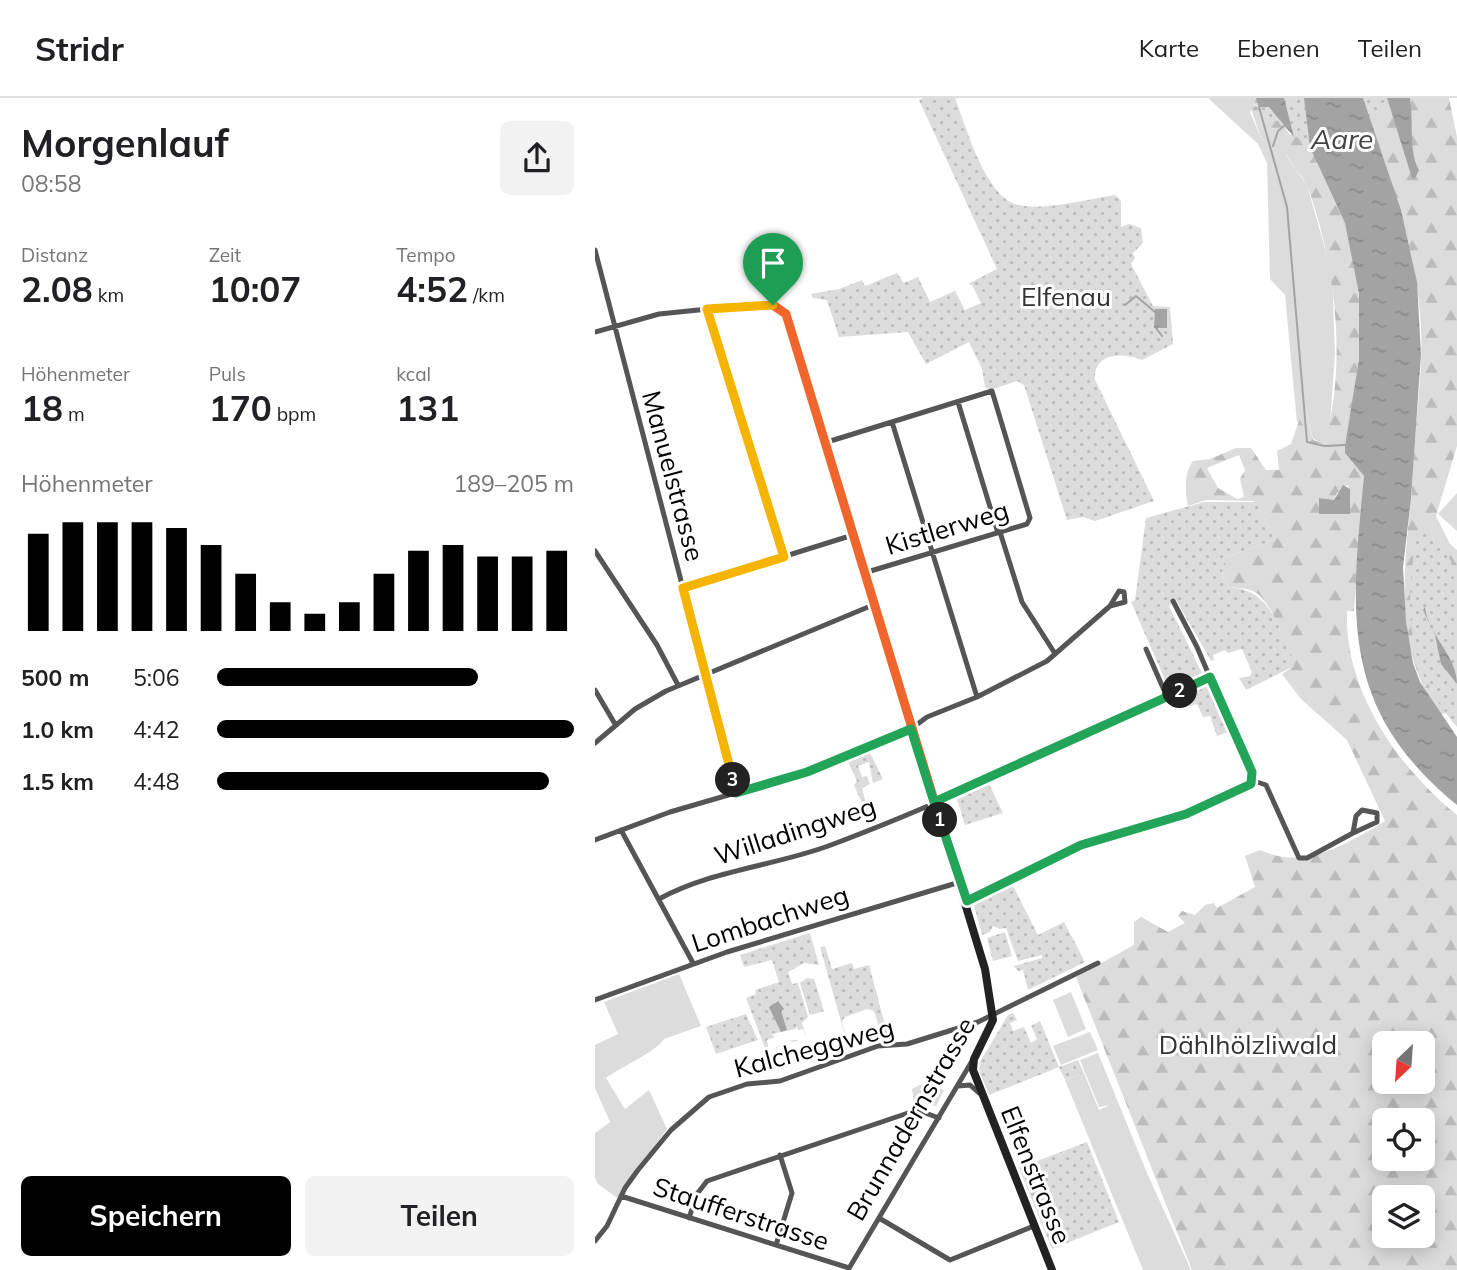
<!DOCTYPE html>
<html lang="de">
<meta charset="utf-8">
<style>
:root{--surface:#fff;--page:#f2f2f2;--text:#202124;--muted:#757577;--line:#e0e0e0;--accent:#000}
body{margin:0;font-family:Mulish,sans-serif;background:var(--page);color:var(--text);height:100vh;display:flex;flex-direction:column;font-size:26px;white-space:nowrap}
*{box-sizing:border-box;margin:0}
p{font-size:23px;color:var(--muted)}
.icon{flex:none;width:38px;height:38px;fill:none;stroke:currentColor;stroke-width:2;stroke-linecap:round;stroke-linejoin:round}
.map{position:relative;flex:1;overflow:hidden}
.side{display:flex;flex-direction:column;background:var(--surface);width:595px}
.side>*{flex:none}
.needle{width:46px;rotate:205deg}
.buttons{position:absolute;left:777px;top:933px;display:grid;gap:14px}
.buttons a{display:grid;place-items:center;width:63px;height:63px;border-radius:10px;background:var(--surface);box-shadow:0 4px 18px #0003;font-size:35px}
.pin{position:absolute;display:grid;place-items:center;width:60px;height:60px;color:#fff;margin:-72px -30px;border-radius:50% 50% 50% 0;rotate:-45deg;box-shadow:0 0 7px #0007}
.pin .icon{rotate:45deg}
.km{position:absolute;width:35px;height:35px;margin:-18px;border-radius:50%;background:#222;color:#fff;font-size:19px;line-height:35px;text-align:center}
.round{display:grid;place-items:center;flex:none;width:74px;height:74px;border-radius:10px;background:var(--page)}
.overview{display:flex;align-items:center;justify-content:space-between;height:119px;padding:0 21px}
h1{font-size:38px;font-weight:700;line-height:52px}
.metrics{display:grid;grid-template-columns:repeat(3,1fr);gap:10px;height:119px;padding:7px 21px}
.metrics div{display:grid;align-content:center}
.metrics b{font-size:35px;font-weight:700}
.metrics small{font-size:19px;font-weight:400}
.metrics p{font-size:19px}
.chart{height:196px;padding:14px 21px}
.chart p{display:flex;justify-content:space-between}
.chart svg{width:100%;height:126px;margin-top:7px;stroke:var(--accent);stroke-width:6}
.action{display:flex;gap:14px;margin-top:auto;padding:14px 21px}
.action a{flex:1;height:80px;border-radius:10px;background:var(--accent);color:#fff;font-size:28px;font-weight:700;line-height:80px;text-align:center}
.action a+a{background:var(--page);color:var(--text)}
ul{padding:0 21px;list-style:none;font-size:23px}
li{display:grid;grid-template-columns:112px 84px 1fr;align-items:center;height:52px}
li i{height:18px;border-radius:9px;background:var(--accent)}
header{display:flex;align-items:center;gap:42px;box-sizing:border-box;height:98px;padding:0 35px;background:var(--surface);border-bottom:2px solid var(--line)}
header strong{font-size:33px}
nav{display:flex;gap:38px;margin-inline-start:auto;font-size:24px}
main{display:flex;flex:1;min-height:0}
.map>svg:first-child{display:block}
</style>
<header>
<strong>Stridr</strong>
<nav><a>Karte</a><a>Ebenen</a><a>Teilen</a></nav>
</header>
<main>
<section class="side">
<div class="overview"><div><h1>Morgenlauf</h1><p>08:58</p></div><a class="round"><svg class="icon" aria-label="share" viewBox="0 0 24 24"><path d="M12 15V3M7 8l5-5 5 5M5 13v7h14v-7"/></svg></a></div>
<div class="metrics">
<div><p>Distanz</p><b>2.08<small> km</small></b></div>
<div><p>Zeit</p><b>10:07</b></div>
<div><p>Tempo</p><b>4:52<small> /km</small></b></div>
</div>
<div class="metrics">
<div><p>Höhenmeter</p><b>18<small> m</small></b></div>
<div><p>Puls</p><b>170<small> bpm</small></b></div>
<div><p>kcal</p><b>131</b></div>
</div>
<div class="chart"><p><span>Höhenmeter</span>189–205 m</p>
<svg viewBox="0 0 160 44" preserveAspectRatio="none"><path d="M5 44V10M15 44V6M25 44V6M35 44V6M45 44V8M55 44V14M65 44V24M75 44V34M85 44V38M95 44V34M105 44V24M115 44V16M125 44V14M135 44V18M145 44V18M155 44V16"/></svg>
</div>
<ul>
<li><b>500 m</b>5:06<i style="width:73%"></i></li>
<li><b>1.0 km</b>4:42<i style="width:100%"></i></li>
<li><b>1.5 km</b>4:48<i style="width:93%"></i></li>
</ul>
<div class="action"><a>Speichern</a><a>Teilen</a></div>
</section>
<div class="map">
<svg width="862" height="1172" viewBox="0 0 862 1172">
<defs>
<pattern id="forest-firs" width="22" height="20" patternUnits="userSpaceOnUse" patternTransform="scale(1.75)"><rect width="22" height="20" fill="#dcdcdc"/><path d="M5 1l3.5 6h-7zM16 11l3.5 6h-7z" fill="#bbb"/></pattern>
<pattern id="park-dots" width="8" height="8" patternUnits="userSpaceOnUse" patternTransform="scale(1.75)"><rect width="8" height="8" fill="#dcdcdc"/><path d="M2 2h.1M6 6h.1" fill="none" stroke="#bbb" stroke-width="1.8" stroke-linecap="round"/></pattern>
<pattern id="water-ripples" width="26" height="14" patternUnits="userSpaceOnUse" patternTransform="scale(1.75)"><rect width="26" height="14" fill="#a3a3a3"/><path d="M2 4q2-2 4 0t4 0M15 11q2-2 4 0t4 0" fill="none" stroke="#8b8b8b"/></pattern>
</defs>
<rect width="100%" height="100%" fill="#fff"/>
<path fill="#dcdcdc" d="M 613,0 L 661,0 L 655,14 L 666,40 L 681,55 L 688,47 L 692,59 L 712,87 L 737,175 L 740,256 L 735,326 L 729,345 L 718,341 L 711,313 L 702,325 L 690,197 L 675,181 L 672,65 L 663,46 Z
M 862,395 L 862,433 L 843,416 Z
M 84,876 L 106,928 L 69,941 C 60,955 27,968 11,980 L 30,1011 L 54,992 L 72,1031 L 22,1100 L 2,1085 L 0,1079 L 0,1035 L 15,1024 L 0,990 L 0,947 L 23,936 L 9,904 Z
M 476,894 L 491,931 L 473,939 L 458,902 Z
M 495,934 L 503,952 L 466,967 L 458,948 Z
M 503,955 L 552,1075 L 596,1172 L 548,1172 L 470,982 L 489,975 L 504,1012 L 515,1007 L 504,1009 L 485,962 Z
M 329,985 L 349,992 L 341,1008 L 319,1005 L 317,991 Z"/>
<path fill="url(#forest-firs)" fill-rule="evenodd" d="M 709,0 L 751,125 L 764,196 L 764,261 L 750,355 L 769,378 L 759,513 L 752,513 C 749,593 803,669 862,717 L 862,1172 L 597,1172 L 481,879 L 539,847 L 539,824 L 546,819 L 573,834 L 590,825 L 583,818 L 587,813 L 600,817 L 610,807 L 619,805 L 622,810 L 660,789 L 650,758 L 665,752 C 709,773 752,746 790,723 L 752,642 L 706,601 L 687,576 L 699,568 C 693,550 679,511 665,498 C 657,490 645,490 634,489 L 627,478 L 629,460 L 681,441 L 659,403 L 611,402 L 593,408 C 590,393 589,375 598,363 L 615,361 L 641,350 L 656,350 L 671,372 L 684,372 L 682,353 L 696,346 L 707,314 L 711,313 L 718,342 L 729,345 C 753,269 740,164 713,90 C 707,75 693,65 688,49 L 681,55 L 666,40 L 654,5 L 682,19 L 695,37 L 700,33 ZM 644,357 L 650,372 L 645,381 L 649,399 L 642,401 L 623,390 L 612,370 ZM 753,387 L 755,416 L 724,400 L 739,402 L 742,395 ZM 789,945 L 828,945 L 828,984 L 789,984 ZM 789,1022 L 828,1022 L 828,1060 L 789,1060 ZM 789,1099 L 828,1099 L 828,1138 L 789,1138 Z
M 768,0 L 792,0 L 818,80 L 823,70 C 812,52 818,22 815,0 L 854,0 L 862,39 L 862,348 L 841,418 L 855,446 L 862,452 L 862,576 L 854,614 L 845,617 C 799,553 808,476 816,402 C 818,382 818,363 820,343 C 823,301 829,258 825,216 C 819,141 791,71 768,0 Z"/>
<path fill="url(#park-dots)" fill-rule="evenodd" d="M 329,0 L 360,0 C 371,29 391,101 424,107 C 450,113 493,101 520,97 L 526,103 L 526,129 L 534,126 L 546,130 L 548,145 L 538,155 L 540,160 L 536,166 L 558,208 L 575,209 L 578,246 L 547,262 C 528,254 498,254 500,282 L 559,403 L 500,423 L 488,419 L 472,422 L 429,287 L 422,283 L 395,292 L 390,289 L 387,271 L 374,244 L 331,266 L 313,234 L 244,239 L 232,202 L 218,200 L 216,196 L 244,191 L 267,182 L 270,188 L 302,175 L 309,185 L 323,179 L 335,204 L 360,193 L 370,212 L 386,205 L 377,187 L 373,186 L 402,171 L 324,2 Z
M 650,0 L 810,0 L 715,49 Z
M 609,404 L 660,404 L 681,441 L 629,460 L 627,478 L 634,489 C 676,492 682,527 698,561 L 699,568 L 651,592 L 644,580 L 655,578 L 657,574 L 647,551 L 633,555 L 630,552 L 618,557 L 619,562 L 616,563 L 581,502 L 574,508 L 607,575 L 574,591 L 536,504 L 540,502 L 551,420 Z
M 834,431 L 862,472 L 862,629 C 809,568 809,508 823,432 Z
M 612,588 L 633,634 L 622,638 L 615,618 L 608,619 L 602,606 L 595,608 L 591,598 Z
M 275,655 L 288,681 L 278,685 L 274,664 L 263,668 L 267,679 L 272,678 L 275,686 L 267,690 L 276,725 L 259,687 L 262,683 L 253,664 Z
M 394,686 L 408,715 L 370,727 L 362,701 Z
M 418,788 L 443,837 L 469,824 L 490,864 L 433,892 L 428,872 L 423,873 L 419,868 L 447,860 L 447,857 L 423,863 L 411,830 L 405,831 L 398,828 L 395,834 L 387,837 L 379,807 Z
M 410,834 L 417,858 L 398,863 L 392,840 Z
M 215,835 L 224,867 L 209,865 L 193,874 L 197,886 L 203,885 L 213,919 L 207,925 L 214,948 L 210,949 L 214,947 L 208,931 L 200,933 L 203,932 L 201,928 L 201,931 L 176,936 L 180,939 L 172,942 L 175,960 L 184,957 L 181,949 C 187,947 192,940 197,944 L 205,942 L 191,943 L 182,949 L 184,957 L 174,960 L 151,900 L 161,896 L 160,892 L 184,884 L 177,862 L 149,869 L 145,857 ZM 182,903 L 191,931 L 186,933 L 176,908 Z
M 230,848 L 237,871 L 257,865 L 259,871 L 274,867 L 294,942 L 285,932 L 279,913 L 272,911 L 250,919 L 247,923 L 251,941 L 225,849 Z
M 212,880 L 219,881 L 229,913 L 215,917 L 205,885 Z
M 418,915 L 422,922 L 415,925 L 418,933 L 429,929 L 436,945 L 442,941 L 436,928 L 445,923 L 464,969 L 483,962 L 489,975 L 470,982 L 464,969 L 394,997 L 384,972 L 385,964 L 413,917 Z
M 151,916 L 163,942 L 121,956 L 111,929 Z
M 492,1044 L 524,1124 L 457,1151 L 424,1070 Z"/>
<path fill="url(#water-ripples)" d="M 661,0 L 689,0 L 699,39 L 674,9 L 664,9 Z
M 709,0 L 768,0 L 806,112 L 822,184 L 826,256 L 816,401 L 808,469 L 811,523 L 818,565 L 825,584 L 862,639 L 862,707 C 743,610 756,515 769,378 L 750,355 L 750,348 L 764,261 L 764,196 L 750,125 L 715,49 Z
M 792,0 L 815,0 C 819,24 813,52 824,72 L 820,80 L 817,80 Z
M 560,211 L 572,211 L 572,230 L 559,230 Z
M 748,387 L 755,391 L 755,416 L 724,416 L 724,400 L 739,402 Z
M 830,509 C 833,537 862,558 862,586 L 846,566 L 840,537 L 828,512 Z
M 183,903 L 189,911 L 186,913 L 192,932 L 186,934 L 174,909 Z"/>
<g fill="none" stroke-linecap="round" stroke-linejoin="round">
<path stroke="#a3a3a3" stroke-width="2" d="M 664,9 L 692,109 L 712,344 L 730,348 L 750,347
M 678,48 L 683,33 L 689,28
M 530,207 L 541,198 L 560,214
M 561,230 L 567,238"/>
<path stroke="#555" stroke-width="5" d="M 0,152 L 141,694
M 112,211 L 189,459
M 0,234 L 64,216 L 133,209
M 363,304 L 403,435
M 297,324 L 382,599
M 229,345 L 397,293 L 435,420 L 432,426 L 269,475
M 405,434 L 427,504 L 459,554
M 0,453 L 62,547 L 83,587
M 88,490 L 258,437
M 578,503 L 602,549 L 659,683
M 551,551 L 572,599
M 0,592 L 20,626
M 0,645 L 40,611 L 71,593 L 278,507
M 26,732 L 98,865
M 0,742 L 75,714 L 212,674 L 316,631 L 332,619 L 382,599 L 452,563 L 515,508 L 530,504 L 529,494 L 524,493 L 515,508
M 64,801 C 117,772 180,768 236,747 C 365,699 490,636 615,579
M 372,803 L 486,747 L 591,716 L 659,683 L 671,687 L 704,760 L 712,760 L 758,735 L 761,718 L 767,712 L 782,715 L 782,724 L 758,735
M 0,902 L 132,854 L 365,784
M 363,988 L 375,987 L 384,995
M 26,1098 L 254,1170
M 94,1120 L 102,1096 L 112,1083 L 322,1012 L 344,1020
M 284,1120 L 355,1162 L 439,1128
M 0,1143 L 12,1128 L 30,1090 L 43,1072 L 76,1032 L 114,999 L 152,986 L 185,983 L 283,948 L 312,946 L 383,924 L 503,865
M 181,1147 L 197,1095 L 185,1057
M 253,1172 L 377,963"/>
<path stroke="#222" stroke-width="8" d="M 133,209 L 178,207 L 191,218 L 390,871 L 398,922 L 379,961 L 378,972 L 457,1172"/>
</g>
<g fill="none" stroke-linecap="round" stroke-linejoin="round">
<g stroke="#fff" stroke-width="14">
<path id="split-1" d="M 178,207 L 191,216 L 345,722"/>
</g>
<g stroke="#fff" stroke-width="14">
<path id="split-2" d="M 345,722 L 372,803 L 486,747 L 591,716 L 656,686 L 657,674 L 615,579 L 585,593"/>
</g>
<g stroke="#fff" stroke-width="14">
<path id="split-3" d="M 138,682 L 141,695 L 212,674 L 316,631 L 339,704 L 585,593"/>
</g>
<g stroke="#fff" stroke-width="14">
<path id="split-4" d="M 138,682 L 88,490 L 189,459 L 112,211 L 178,207"/>
</g>
<use href="#split-1" stroke="#f0652b" stroke-width="9"/>
<use href="#split-2" stroke="#22a559" stroke-width="9"/>
<use href="#split-3" stroke="#22a559" stroke-width="9"/>
<use href="#split-4" stroke="#f5b400" stroke-width="9"/>
</g>
<g text-anchor="middle" stroke-width="6" stroke-linejoin="round" paint-order="stroke">
<g font-size="26" fill="#333" stroke="#fff">
<text x="471" y="208">Elfenau</text>
<text x="653" y="956">Dählhölzliwald</text>
</g>
<g font-size="26" fill="#000" stroke="#fff">
<text transform="translate(78 378) rotate(75)" y="9">Manuelstrasse</text>
<text transform="translate(352 430) rotate(-17)" y="9">Kistlerweg</text>
<text transform="translate(200 733) rotate(-18)" y="9">Willadingweg</text>
<text transform="translate(175 821) rotate(-18)" y="9">Lombachweg</text>
<text transform="translate(219 950) rotate(-15)" y="9">Kalcheggweg</text>
<text transform="translate(316 1021) rotate(-60)" y="9">Brunnadernstrasse</text>
<text transform="translate(441 1077) rotate(68)" y="9">Elfenstrasse</text>
<text transform="translate(146 1116) rotate(18)" y="9">Staufferstrasse</text>
</g>
<g font-size="28" font-style="italic" fill="#444" stroke="#fff">
<text x="747" y="51">Aare</text>
</g>
</g>
</svg>
<div class="buttons">
<a><svg class="needle" viewBox="-14 -14 28 28"><path d="M0-13l5 13h-10z" fill="#e53935"/><path d="M0 13l5-13h-10z" fill="#757577"/></svg></a>
<a><svg class="icon" aria-label="locate" viewBox="0 0 24 24"><circle cx="12" cy="12" r="6"/><path d="M12 2v4M12 18v4M2 12h4M18 12h4"/></svg></a>
<a><svg class="icon" aria-label="layers" viewBox="0 0 24 24"><path d="M12 4l9 5-9 5-9-5zM3 14l9 5 9-5"/></svg></a>
</div>
<div class="pin" style="left:178px;top:207px;background:#1e9e55"><svg class="icon" aria-label="arrive" viewBox="0 0 24 24"><path d="M6 21V4h12l-3 4 3 4H6"/></svg></div>
<b class="km" style="left:345px;top:722px">1</b>
<b class="km" style="left:585px;top:593px">2</b>
<b class="km" style="left:138px;top:682px">3</b>
</div>
</main>
